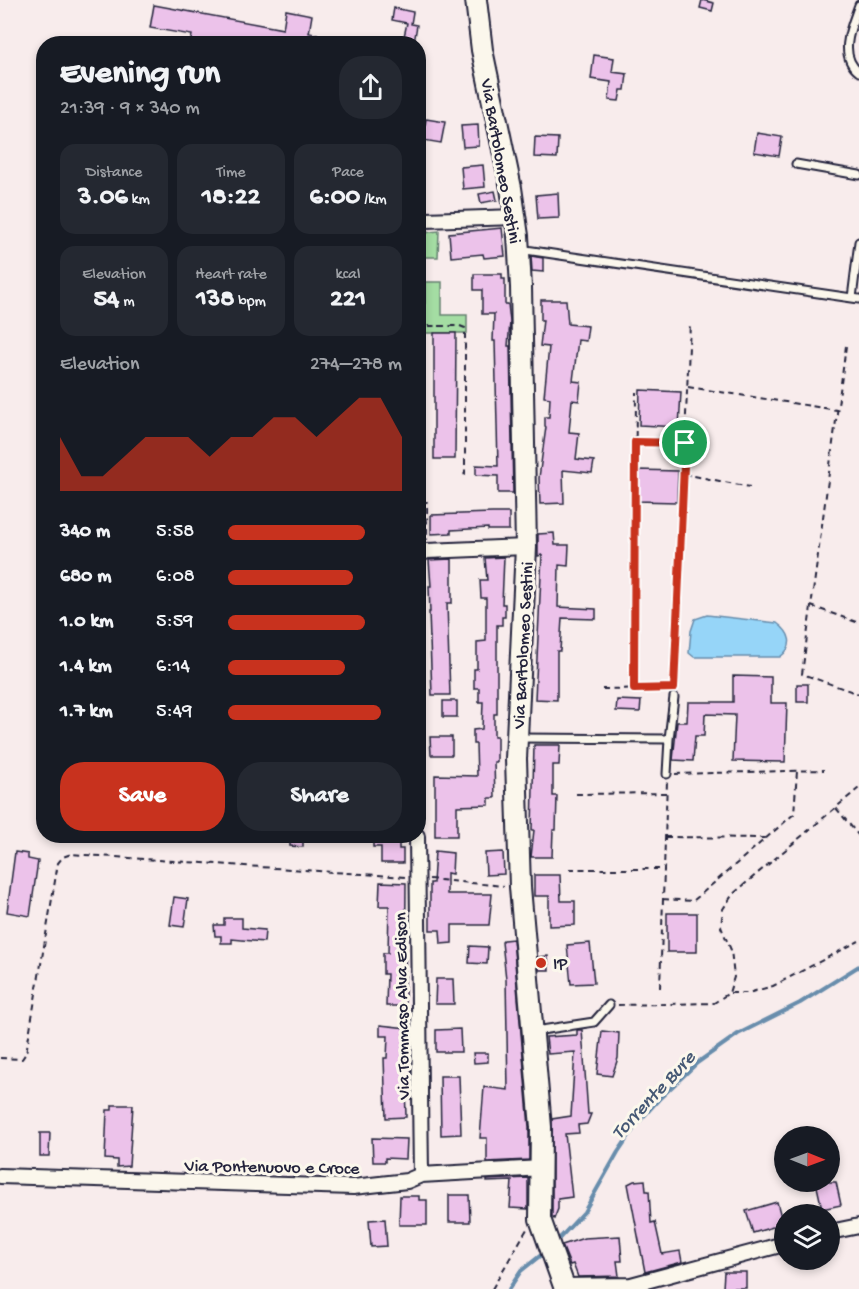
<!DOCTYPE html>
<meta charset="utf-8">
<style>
:root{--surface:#171b24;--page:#242831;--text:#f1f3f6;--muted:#9ea1a6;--accent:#c8321e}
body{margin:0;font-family:"Gochi Hand",sans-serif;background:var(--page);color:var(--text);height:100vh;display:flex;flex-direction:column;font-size:22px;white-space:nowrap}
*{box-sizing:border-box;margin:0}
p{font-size:20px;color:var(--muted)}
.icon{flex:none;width:33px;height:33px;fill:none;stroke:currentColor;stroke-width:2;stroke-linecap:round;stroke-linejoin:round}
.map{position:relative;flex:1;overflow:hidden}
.side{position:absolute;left:36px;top:36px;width:390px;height:807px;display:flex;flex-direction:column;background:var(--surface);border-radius:24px;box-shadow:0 3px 9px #0003}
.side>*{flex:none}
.needle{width:39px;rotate:91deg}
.tools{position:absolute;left:774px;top:1126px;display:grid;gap:12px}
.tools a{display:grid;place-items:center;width:66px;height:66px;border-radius:50%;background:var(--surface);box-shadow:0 3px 9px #0003;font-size:30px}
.pin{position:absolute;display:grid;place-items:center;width:51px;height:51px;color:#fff;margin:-26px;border:3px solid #fff;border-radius:50%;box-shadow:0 2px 6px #0007}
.round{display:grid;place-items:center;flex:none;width:63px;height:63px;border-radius:24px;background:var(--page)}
.summary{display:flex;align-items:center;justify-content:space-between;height:102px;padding:0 24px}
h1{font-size:33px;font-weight:700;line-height:45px}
.figures{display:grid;grid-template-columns:repeat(3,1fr);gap:9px;height:102px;padding:6px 24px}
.figures div{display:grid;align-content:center;border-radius:15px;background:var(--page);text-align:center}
.figures b{font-size:26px;font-weight:700}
.figures small{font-size:16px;font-weight:400}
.figures p{font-size:16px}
.chart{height:168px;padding:12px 24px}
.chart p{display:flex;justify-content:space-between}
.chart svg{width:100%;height:108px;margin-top:6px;fill:var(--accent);opacity:.7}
.cta{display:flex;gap:12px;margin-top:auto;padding:12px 24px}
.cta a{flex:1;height:69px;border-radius:24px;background:var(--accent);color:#fff;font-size:24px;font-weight:700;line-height:69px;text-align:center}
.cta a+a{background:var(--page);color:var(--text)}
ul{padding:0 24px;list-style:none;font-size:20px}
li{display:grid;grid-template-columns:96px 72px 1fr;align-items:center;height:45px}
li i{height:15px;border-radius:8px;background:var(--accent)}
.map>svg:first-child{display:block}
</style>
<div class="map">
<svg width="859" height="1289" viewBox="0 0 859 1289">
<rect width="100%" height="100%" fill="#f8ecec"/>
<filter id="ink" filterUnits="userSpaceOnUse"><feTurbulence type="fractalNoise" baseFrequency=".0167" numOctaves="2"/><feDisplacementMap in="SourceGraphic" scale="12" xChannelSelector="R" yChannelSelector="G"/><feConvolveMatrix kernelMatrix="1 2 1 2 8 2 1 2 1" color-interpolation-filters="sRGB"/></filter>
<g filter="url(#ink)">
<path fill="#a4dda3" stroke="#63806f" stroke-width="1.5" d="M 439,231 L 438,257 L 422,257 L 424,235 L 429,232 Z
M 425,282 L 442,282 L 442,315 L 467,315 L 467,333 L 421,333 L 421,303 L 425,303 Z"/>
<path fill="#96d5f8" stroke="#688dac" stroke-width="1.5" d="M 707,615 L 777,623 C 791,633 795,646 780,657 L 694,657 L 689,653 L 691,631 L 695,619 Z"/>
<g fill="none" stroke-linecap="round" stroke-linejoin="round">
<path stroke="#688dac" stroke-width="4" d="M 556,1242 L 584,1212 L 618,1152 L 637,1124 L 660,1098 L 697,1063 L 738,1034 L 800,1003 L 859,966
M 509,1289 L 521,1271 L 546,1251"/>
</g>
<path fill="#ecc2ea" stroke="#22223b" stroke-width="1.5" d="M 702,0 L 714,3 L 712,11 L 700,8 Z
M 154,5 L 283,29 L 286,10 L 312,15 L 309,33 L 342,39 L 342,44 L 190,44 L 192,35 L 150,28 Z
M 394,8 L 413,12 L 411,24 L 417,25 L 414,43 L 403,41 L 407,23 L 392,20 Z
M 594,55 L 614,58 L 612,72 L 627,74 L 625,90 L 621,90 L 619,101 L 609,100 L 611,82 L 591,79 Z
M 426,119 L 445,122 L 441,143 L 423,140 Z
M 478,125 L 479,146 L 463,147 L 461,126 Z
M 757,133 L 782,137 L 779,156 L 754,152 Z
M 535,137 L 558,138 L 557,158 L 534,157 Z
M 483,165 L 485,187 L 463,189 L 461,167 Z
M 495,191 L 497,200 L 481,203 L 479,194 Z
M 558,193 L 559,218 L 538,219 L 536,195 Z
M 502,228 L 505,256 L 484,258 L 483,254 L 451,257 L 449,233 Z
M 531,256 L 543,258 L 543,272 L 532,271 Z
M 474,274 L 502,274 L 502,279 L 505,279 L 505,304 L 508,304 L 510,322 L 508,346 L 510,346 L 513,493 L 498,493 L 498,476 L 476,475 L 476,465 L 498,466 L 495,341 L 493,341 L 494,314 L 482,314 L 482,290 L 474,290 Z
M 541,300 L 566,300 L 568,324 L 588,326 L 586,341 L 578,340 L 573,381 L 581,382 L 579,401 L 572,400 L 569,432 L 579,433 L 576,459 L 594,461 L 592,473 L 563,470 L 564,503 L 540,504 L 539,478 L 546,427 L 545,426 L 545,417 L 549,417 L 550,398 L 544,397 L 549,347 L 540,346 L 543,320 L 541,320 Z
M 434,333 L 456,333 L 455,459 L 434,459 Z
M 640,390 L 681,392 L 679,427 L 639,425 Z
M 637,470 L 678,471 L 677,502 L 636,501 Z
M 492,513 L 509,513 L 509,530 L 488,530 L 488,528 L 451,530 L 451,533 L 431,534 L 431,515 Z
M 554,533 L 555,545 L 569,545 L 568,566 L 559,565 L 558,607 L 596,609 L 596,619 L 562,618 L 560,651 L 557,651 L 557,700 L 535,699 L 542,555 L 538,556 L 538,534 Z
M 504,557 L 502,604 L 505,604 L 505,617 L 502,617 L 502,625 L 497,625 L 497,714 L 494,714 L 494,736 L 497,736 L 497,762 L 494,762 L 495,798 L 489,798 L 489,805 L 457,806 L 457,836 L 435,836 L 435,775 L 477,776 L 476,744 L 473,744 L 473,730 L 482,729 L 483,702 L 479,702 L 479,688 L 474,688 L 474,669 L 477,669 L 477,642 L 486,641 L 486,598 L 481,598 L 480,580 L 487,580 L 485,558 Z
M 452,559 L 452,603 L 447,603 L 450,695 L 432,695 L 429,612 L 430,612 L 429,586 L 431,586 L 429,560 Z
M 733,676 L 771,677 L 771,703 L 787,703 L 785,762 L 733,761 L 735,715 L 705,714 L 704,736 L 695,736 L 693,761 L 673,760 L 677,722 L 687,722 L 688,702 L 733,702 Z
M 797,684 L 808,684 L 808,702 L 797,702 Z
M 617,700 L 641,701 L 640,712 L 616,711 Z
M 443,701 L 457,701 L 457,717 L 443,717 Z
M 430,737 L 452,737 L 452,755 L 431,755 Z
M 534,745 L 560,745 L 559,765 L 553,765 L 553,796 L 557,796 L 556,830 L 553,830 L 552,857 L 531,857 L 534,830 L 532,830 Z
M 290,836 L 303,836 L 303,847 L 290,846 Z
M 373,836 L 399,836 L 399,849 L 403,849 L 403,863 L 381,863 L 381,847 L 373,847 Z
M 435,851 L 453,853 L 452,874 L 447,873 L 447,894 L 492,894 L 489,925 L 452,925 L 452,943 L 441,944 L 440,930 L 430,930 L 430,883 L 433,883 Z
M 15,852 L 28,854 L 28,859 L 38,861 L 30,916 L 7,912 Z
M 503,852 L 504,874 L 486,875 L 485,853 Z
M 534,875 L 560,875 L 561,901 L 575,901 L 575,925 L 549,926 L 549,896 L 534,896 Z
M 380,882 L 406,883 L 405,1006 L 386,1006 L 387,974 L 383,974 L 383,953 L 388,953 L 389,906 L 379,906 Z
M 174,897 L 188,899 L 184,927 L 170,925 Z
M 667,913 L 697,913 L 697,952 L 667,952 Z
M 224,918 L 242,918 L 242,928 L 265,930 L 264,942 L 232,939 L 232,943 L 221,943 L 221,936 L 215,936 L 214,925 L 224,925 Z
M 513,939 L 529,1127 L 529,1160 L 487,1162 L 487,1138 L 480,1138 L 484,1087 L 508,1090 L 506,979 L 502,942 L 504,940 Z
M 590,943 L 594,983 L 571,984 L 567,945 Z
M 470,946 L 488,947 L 487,964 L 469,963 Z
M 548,956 L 549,970 L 539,970 L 538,957 Z
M 436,979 L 453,979 L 454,1004 L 435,1004 Z
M 380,1025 L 407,1028 L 406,1049 L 404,1049 L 406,1117 L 386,1118 L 384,1058 L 387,1058 L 388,1036 L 380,1036 Z
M 460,1029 L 461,1052 L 436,1052 L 436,1030 Z
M 577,1030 L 582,1030 L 588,1114 L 591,1114 L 587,1124 L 578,1125 L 579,1133 L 565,1134 L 572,1197 L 558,1199 L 558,1209 L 554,1219 L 552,1217 L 552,1119 L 571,1116 L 575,1052 L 548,1054 L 546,1037 L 577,1035 Z
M 602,1031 L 619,1033 L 618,1058 L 612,1076 L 597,1074 Z
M 473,1053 L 488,1053 L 488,1062 L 474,1063 Z
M 440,1076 L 459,1076 L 461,1134 L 441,1135 Z
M 112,1105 L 133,1105 L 129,1166 L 117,1167 L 117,1160 L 105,1159 L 107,1110 L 112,1110 Z
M 40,1133 L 50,1133 L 49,1156 L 40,1156 Z
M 372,1138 L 407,1139 L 406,1159 L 385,1158 L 385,1162 L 373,1162 Z
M 528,1178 L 528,1209 L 510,1208 L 512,1181 L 487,1182 L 487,1180 Z
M 645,1180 L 646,1191 L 649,1191 L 651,1223 L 655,1222 L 662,1254 L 680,1251 L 682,1262 L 645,1272 L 628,1184 L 634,1181 Z
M 816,1182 L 836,1182 L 841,1205 L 822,1209 Z
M 449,1195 L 469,1195 L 470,1222 L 449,1222 Z
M 400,1196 L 419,1196 L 419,1200 L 427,1200 L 427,1225 L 399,1225 Z
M 777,1202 L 783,1224 L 753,1233 L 746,1211 Z
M 385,1219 L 387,1246 L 371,1247 L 369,1220 Z
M 620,1236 L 622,1261 L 617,1261 L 619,1276 L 578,1277 L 573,1264 L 570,1265 L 562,1245 L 584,1238 Z
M 724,1272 L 746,1272 L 746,1288 L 723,1288 Z"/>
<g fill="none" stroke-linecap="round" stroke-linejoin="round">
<g stroke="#22223b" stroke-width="11">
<path id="service" d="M 859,5 C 852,25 837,55 859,72
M 796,164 L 859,175
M 859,242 L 852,298 L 859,299
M 519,249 L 852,298
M 520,738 L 669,739
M 667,774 L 669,739 L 674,697
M 535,1031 L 594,1022 L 609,1005"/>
</g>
<g stroke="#22223b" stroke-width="18">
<path id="minor" d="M 418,222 L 425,220 L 516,217
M 418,555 L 427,551 L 526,547
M 417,836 L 421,1175
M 0,1176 L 353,1187 L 407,1181 L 421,1175 L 542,1168
M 830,1232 L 859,1226
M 565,1286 L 631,1285 L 784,1244"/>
</g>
<g stroke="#22223b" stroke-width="24">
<path id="secondary" d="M 476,0 L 482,50 L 511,188 L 518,236 L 521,287 L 526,547 L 516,759 L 520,887 L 541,1127 L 540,1219 L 565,1289"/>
</g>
<path stroke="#22223b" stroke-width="2" stroke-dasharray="6 4.5" stroke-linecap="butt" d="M 418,326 L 460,326 L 465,328 L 465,474 L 462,475
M 846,346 L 802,674 L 859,694
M 688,387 L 837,410
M 635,442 L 685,443
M 684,474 L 750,487
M 418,495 L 421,495 L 421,502 L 427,502 L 427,540
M 811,606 L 859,623
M 602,689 L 671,688
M 634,689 L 636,392
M 674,689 L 690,323
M 675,774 L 824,770
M 576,794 L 667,793
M 836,808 L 859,836
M 665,837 L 766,838
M 569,869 L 664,869
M 429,879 L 504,886
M 663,899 L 693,901 L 794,814 L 797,771
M 660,988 L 667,781
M 730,993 L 748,993 L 773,986 L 859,941
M 618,1005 L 714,1003 L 729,993 L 734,977 L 731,950 L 721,927 L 723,909 L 733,894 L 859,788
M 0,1058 L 22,1059 L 26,1053 L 58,863 L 63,857 L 71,854 L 406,877
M 492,1289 L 527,1229"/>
<use href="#service" stroke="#fbf7ec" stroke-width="7"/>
<use href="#minor" stroke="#fbf7ec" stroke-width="14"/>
<use href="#secondary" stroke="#fbf7ec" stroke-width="20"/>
</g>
</g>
<g fill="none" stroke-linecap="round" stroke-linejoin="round" filter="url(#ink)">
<g stroke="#fff" stroke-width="12">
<path id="route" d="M 635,442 L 685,443 L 674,688 L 634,689 Z"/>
</g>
<use href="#route" stroke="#c8321e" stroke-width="8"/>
</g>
<circle fill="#c8321e" stroke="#fbf7ec" stroke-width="2" cx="541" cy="963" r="6"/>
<g text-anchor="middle" stroke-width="6" stroke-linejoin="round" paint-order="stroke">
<g font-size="18" fill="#22223b" stroke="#fbf7ec">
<text transform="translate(502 161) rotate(80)" y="6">Via Bartolomeo Sestini</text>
<text transform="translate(522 645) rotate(-87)" y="6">Via Bartolomeo Sestini</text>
<text transform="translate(401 1006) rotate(-91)" y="6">Via Tommaso Alva Edison</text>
<text transform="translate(272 1166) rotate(1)" y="6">Via Pontenuovo e Croce</text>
</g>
<g font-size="18" fill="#22223b" stroke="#fbf7ec" text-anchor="start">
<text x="553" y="969">IP</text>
</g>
<g font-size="20" font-style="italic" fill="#455874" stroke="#fbf7ec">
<text transform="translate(652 1094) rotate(-47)" y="7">Torrente Bure</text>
</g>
</g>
</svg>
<div class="tools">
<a><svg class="needle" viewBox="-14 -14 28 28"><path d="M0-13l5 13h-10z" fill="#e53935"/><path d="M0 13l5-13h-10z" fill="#9ea1a6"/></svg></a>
<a><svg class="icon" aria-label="layers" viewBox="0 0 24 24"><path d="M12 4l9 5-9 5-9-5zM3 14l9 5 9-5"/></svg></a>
</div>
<div class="pin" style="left:685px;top:443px;background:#1e9e55"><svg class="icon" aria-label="arrive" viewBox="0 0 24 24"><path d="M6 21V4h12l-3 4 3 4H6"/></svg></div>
<section class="side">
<div class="summary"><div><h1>Evening run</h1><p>21:39 · 9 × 340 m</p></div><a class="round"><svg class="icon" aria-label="share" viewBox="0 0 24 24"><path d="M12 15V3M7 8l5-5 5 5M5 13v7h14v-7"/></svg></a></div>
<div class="figures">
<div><p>Distance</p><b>3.06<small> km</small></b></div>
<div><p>Time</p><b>18:22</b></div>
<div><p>Pace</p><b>6:00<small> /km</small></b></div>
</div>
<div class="figures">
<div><p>Elevation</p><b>54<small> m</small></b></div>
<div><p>Heart rate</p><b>138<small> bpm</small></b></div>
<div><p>kcal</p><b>221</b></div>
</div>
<div class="chart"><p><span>Elevation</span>274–278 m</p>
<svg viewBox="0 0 160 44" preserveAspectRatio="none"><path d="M0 44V22L10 38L20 38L30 30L40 22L50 22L60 22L70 30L80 22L90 22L100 14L110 14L120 22L130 14L140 6L150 6L160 22V44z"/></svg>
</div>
<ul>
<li><b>340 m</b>5:58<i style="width:79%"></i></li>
<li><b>680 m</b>6:08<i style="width:72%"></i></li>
<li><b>1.0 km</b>5:59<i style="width:79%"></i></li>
<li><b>1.4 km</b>6:14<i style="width:67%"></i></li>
<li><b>1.7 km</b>5:49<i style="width:88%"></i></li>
</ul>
<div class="cta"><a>Save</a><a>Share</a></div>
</section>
</div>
